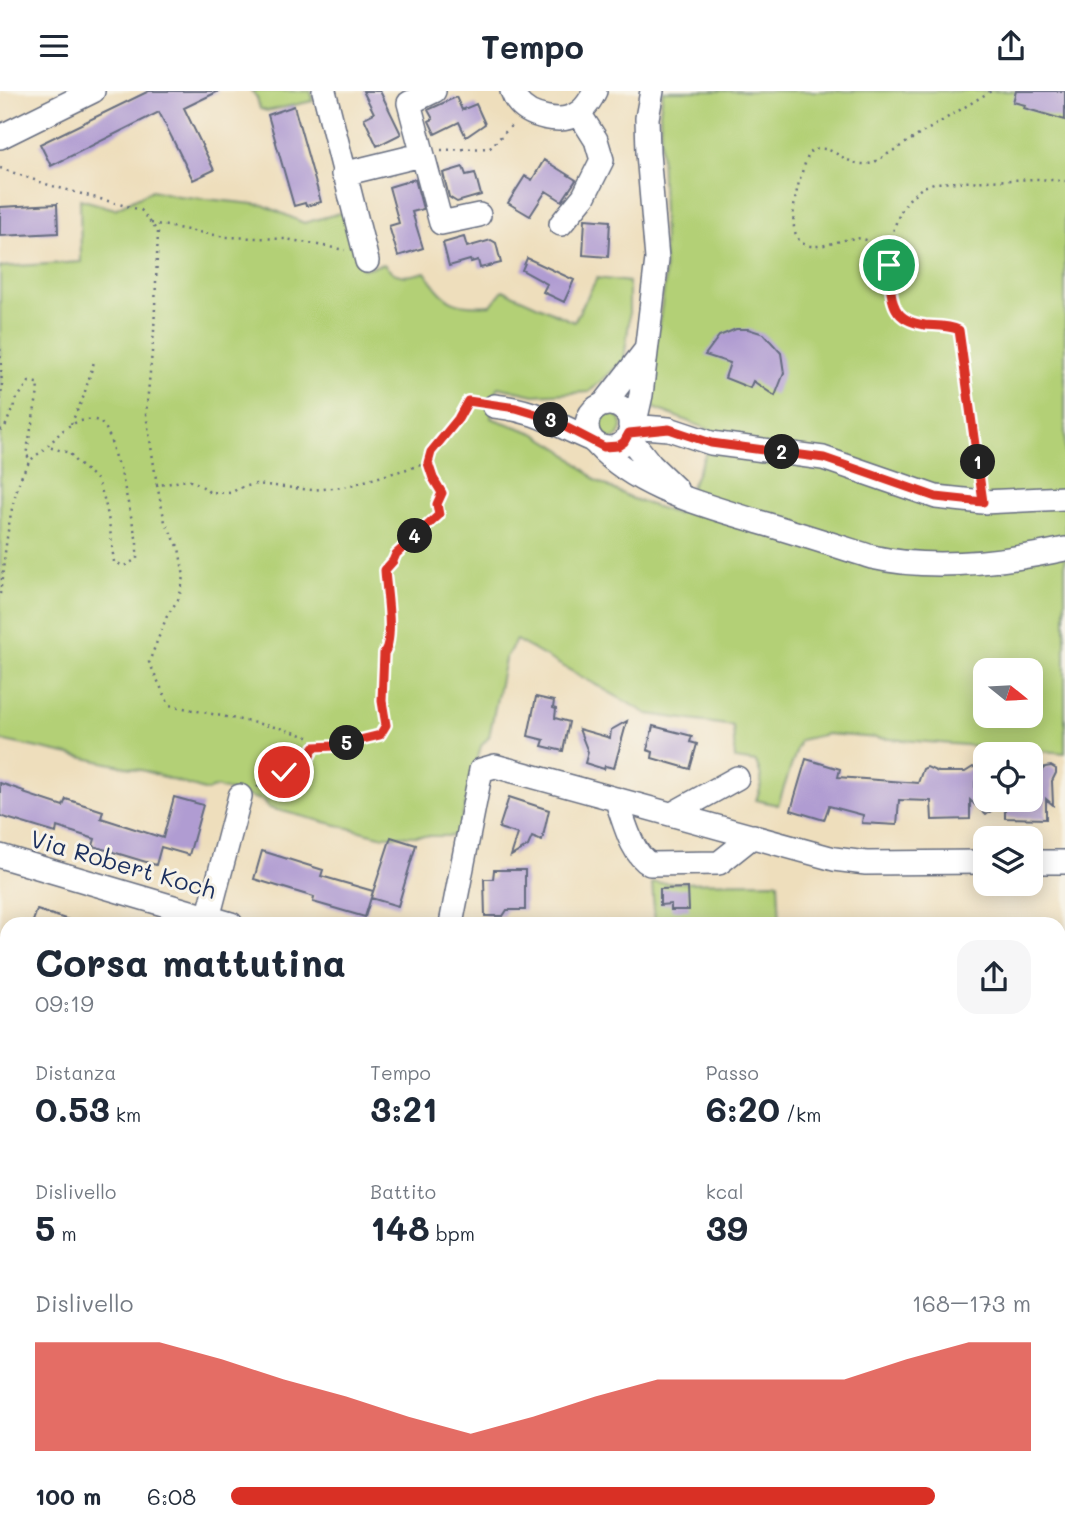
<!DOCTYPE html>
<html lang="it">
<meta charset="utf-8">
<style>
:root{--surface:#fff;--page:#f6f6f7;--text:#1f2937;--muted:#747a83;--accent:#d93025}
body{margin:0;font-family:Mali,sans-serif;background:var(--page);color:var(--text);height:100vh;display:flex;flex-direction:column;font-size:26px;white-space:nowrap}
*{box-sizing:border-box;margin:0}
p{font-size:23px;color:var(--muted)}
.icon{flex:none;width:38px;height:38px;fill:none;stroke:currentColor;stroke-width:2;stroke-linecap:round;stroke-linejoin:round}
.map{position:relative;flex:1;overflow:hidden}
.details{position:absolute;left:0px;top:826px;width:1066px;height:621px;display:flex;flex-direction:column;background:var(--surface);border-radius:21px 21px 0 0;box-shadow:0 4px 18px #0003}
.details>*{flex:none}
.needle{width:46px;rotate:108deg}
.controls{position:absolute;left:973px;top:567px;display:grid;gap:14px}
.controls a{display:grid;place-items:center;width:70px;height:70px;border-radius:14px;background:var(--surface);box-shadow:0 4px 18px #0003;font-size:35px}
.pin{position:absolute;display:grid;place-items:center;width:60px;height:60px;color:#fff;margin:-30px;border:4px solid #fff;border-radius:50%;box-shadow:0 2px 7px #0007}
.km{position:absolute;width:35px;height:35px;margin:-18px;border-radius:50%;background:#222;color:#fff;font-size:19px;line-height:35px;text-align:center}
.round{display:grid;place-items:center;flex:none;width:74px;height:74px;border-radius:21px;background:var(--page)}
.headline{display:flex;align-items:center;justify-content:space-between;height:119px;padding:0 35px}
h1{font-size:38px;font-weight:700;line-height:52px}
.figures{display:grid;grid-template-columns:repeat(3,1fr);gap:10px;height:119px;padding:7px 35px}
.figures div{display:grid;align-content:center}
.figures b{font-size:35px;font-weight:700}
.figures small{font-size:19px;font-weight:400}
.figures p{font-size:19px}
.chart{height:196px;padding:14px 35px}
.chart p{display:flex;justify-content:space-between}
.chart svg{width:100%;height:126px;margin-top:7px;fill:var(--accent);opacity:.7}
ul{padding:0 35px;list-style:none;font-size:23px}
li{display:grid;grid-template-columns:112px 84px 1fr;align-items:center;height:52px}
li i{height:18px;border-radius:9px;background:var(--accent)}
header{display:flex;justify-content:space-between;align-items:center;height:91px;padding:0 35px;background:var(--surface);font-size:32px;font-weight:700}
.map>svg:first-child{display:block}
</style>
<header><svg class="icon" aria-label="menu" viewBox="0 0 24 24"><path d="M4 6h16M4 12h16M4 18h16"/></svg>Tempo<svg class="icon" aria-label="share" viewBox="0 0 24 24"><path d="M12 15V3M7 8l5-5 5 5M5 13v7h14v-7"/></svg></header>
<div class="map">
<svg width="1065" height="1447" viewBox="0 0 1065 1447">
<rect width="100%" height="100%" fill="#f7f3e8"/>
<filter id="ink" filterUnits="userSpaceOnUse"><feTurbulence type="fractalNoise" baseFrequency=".0143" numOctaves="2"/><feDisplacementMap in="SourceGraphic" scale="14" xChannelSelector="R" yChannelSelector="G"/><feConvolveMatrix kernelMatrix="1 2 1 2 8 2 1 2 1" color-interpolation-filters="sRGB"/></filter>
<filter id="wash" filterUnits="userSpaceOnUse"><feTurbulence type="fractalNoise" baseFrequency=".00686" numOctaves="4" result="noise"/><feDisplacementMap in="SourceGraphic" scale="28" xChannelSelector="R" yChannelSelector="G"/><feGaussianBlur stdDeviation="1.57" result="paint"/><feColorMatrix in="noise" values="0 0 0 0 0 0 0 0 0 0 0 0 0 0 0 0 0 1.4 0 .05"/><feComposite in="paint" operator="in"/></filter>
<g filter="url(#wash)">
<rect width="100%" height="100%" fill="#eedebc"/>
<path fill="#b3d076" stroke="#67806a" stroke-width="2" fill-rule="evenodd" d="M 252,0 L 311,0 L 313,10 L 267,20 L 260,18 L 257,7 Z
M 663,0 L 1065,0 L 1065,662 L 827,643 L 800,649 L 778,714 L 756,709 C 763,694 763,686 756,671 L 735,668 L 733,635 L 648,623 L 516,549 L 505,568 L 489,646 L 481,655 L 457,745 L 380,745 L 269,717 L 265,710 L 216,696 L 207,700 L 145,680 L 0,649 L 0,176 L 81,171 L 80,108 L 115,118 L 152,99 L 178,105 L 263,114 L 304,132 L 344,121 L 363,178 L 384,173 C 395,188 408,186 425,181 C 445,211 454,217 491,214 L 503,199 L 574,231 L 597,187 L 629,191 L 629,231 L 624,269 L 589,301 L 534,304 L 498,296 L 491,327 L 534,342 L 562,359 L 597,390 L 633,408 L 677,423 L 682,417 L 715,341 L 654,317 L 648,308 L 665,191 L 660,20 ZM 985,579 L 1031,579 L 1031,625 L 985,625 Z
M594 335a14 14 0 1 1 28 0a14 14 0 1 1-28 0Z
M 778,791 L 780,833 L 655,833 L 652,792 Z
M 1065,901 L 1065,1007 L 1059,1003 L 1059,906 Z
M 1059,1087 L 1065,1088 L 1065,1176 L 1059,1176 Z
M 1059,1205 L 1065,1205 L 1065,1294 L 1059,1294 Z
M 0,1211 L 7,1212 L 7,1310 L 0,1311 Z
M 0,1367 L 7,1367 L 7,1440 L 126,1440 L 126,1447 L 0,1447 Z
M 522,1440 L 615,1440 L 615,1447 L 522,1447 Z
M 758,1440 L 1001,1440 L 1001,1447 L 757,1447 Z"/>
<g id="blocks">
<path fill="#b09cd2" d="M 149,0 L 219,0 L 184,17 L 214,79 L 193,89 L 159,21 L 51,75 L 40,53 Z
M 363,0 L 380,0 L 401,43 L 377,55 L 364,27 L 374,22 Z
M 1016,0 L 1065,0 L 1065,29 L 1024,17 L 1025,14 L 1013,11 Z
M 456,6 L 462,19 L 476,13 L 485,33 L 466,46 L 459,31 L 435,43 L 429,30 L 433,28 L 428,19 Z
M 294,15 L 321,111 L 306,115 L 305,112 L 294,115 L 268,24 Z
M 544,69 L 576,89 L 562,110 L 546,100 L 530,125 L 508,112 L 525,85 L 532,89 Z
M 463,76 L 466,84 L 475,82 L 481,104 L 457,111 L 449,106 L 443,82 Z
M 415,88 L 423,118 L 412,121 L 423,157 L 398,165 L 389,135 L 399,132 L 389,96 Z
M 57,113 L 58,142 L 0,145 L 0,116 Z
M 585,128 L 610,130 L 608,166 L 583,164 Z
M 464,146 L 467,156 L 491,149 L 496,152 L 501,172 L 480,177 L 478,169 L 471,171 L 470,169 L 449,175 L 443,152 Z
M 527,167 L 574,189 L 564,211 L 543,201 L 547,193 L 522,179 Z
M 736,238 L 748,238 L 764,243 L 781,262 L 784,282 L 775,305 L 753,290 L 750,297 L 725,287 L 730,272 L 705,264 L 719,245 Z
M 536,606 L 554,610 L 553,617 L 556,618 L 555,627 L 569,631 L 563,660 L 542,655 L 544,649 L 528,645 Z
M 627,630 L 614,677 L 605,675 L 604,678 L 585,672 L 588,661 L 579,638 L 610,647 L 611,639 Z
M 653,635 L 692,645 L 690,651 L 697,653 L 690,678 L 652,667 L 653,661 L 647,659 Z
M 806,668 L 840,678 L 838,686 L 918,692 L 923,678 L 927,676 L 938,681 L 965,681 L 973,676 L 977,677 L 979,683 L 975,691 L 975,709 L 1005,709 L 986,724 L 970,709 L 970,728 L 932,729 L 931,710 L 899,709 L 897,734 L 862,732 L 863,724 L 829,715 L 824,729 L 791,719 Z
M 1051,675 L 1056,678 L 1056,682 L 1052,690 L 1053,714 L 1046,708 L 1046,728 L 1005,727 L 1005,709 L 1031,709 L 1031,680 L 1041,680 L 1045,676 Z
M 0,692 L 24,700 L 23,702 L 63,715 L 66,708 L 103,720 L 101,727 L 163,747 L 174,706 L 203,714 L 189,764 L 161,756 L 156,774 L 93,755 L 95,748 L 57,736 L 56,742 L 0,725 Z
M 509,706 L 549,719 L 542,750 L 532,746 L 528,755 L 511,765 L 518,743 L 499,737 Z
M 391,746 L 416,754 L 398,815 L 371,807 Z
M 262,760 L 323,779 L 321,785 L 373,800 L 365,826 L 313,811 L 314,806 L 254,788 Z
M 494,779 L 525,779 L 525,819 L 507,819 L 503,825 L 485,825 L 484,788 L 493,788 Z
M 688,797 L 689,819 L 671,819 L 671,813 L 660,814 L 660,798 Z
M 37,819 L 72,830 L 71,833 L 32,833 Z"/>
</g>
</g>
<g filter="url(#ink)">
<use href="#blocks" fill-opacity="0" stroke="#656c7f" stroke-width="2"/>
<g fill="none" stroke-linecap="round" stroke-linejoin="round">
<g stroke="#656c7f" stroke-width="26">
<path id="minor" d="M 324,0 L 367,170
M 434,0 L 409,12 L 441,132 L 479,124
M 512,0 C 514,3 514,7 517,10 C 528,26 562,34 578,22 C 585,18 592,7 595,0
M 0,46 L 93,0
M 343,83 L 421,64
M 561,133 L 584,105 L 602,69 L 596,49 L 579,22
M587 335a22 22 0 1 1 44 0a22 22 0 1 1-44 0Z
M 603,314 L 645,260
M 494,315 C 536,319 554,333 592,349
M 630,331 L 637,322 L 641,304 L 657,168 L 648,62 L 647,27 L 652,0
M 630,335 L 669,338 L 711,352 L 823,367 L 936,406 L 983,411 L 1065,407
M 628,345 L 651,374 L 676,398
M 597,354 C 639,399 702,413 759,431 C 797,442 834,454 872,466 C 933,480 1004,471 1065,458
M 616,708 C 624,728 631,763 650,773 L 719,772 L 753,745
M 672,723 L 737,687
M 0,765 L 231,833
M 1031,771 L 1065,771
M 208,827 L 240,705
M 451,833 L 481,679 L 495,675 L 834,768 L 866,772 L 985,771
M 1059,895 L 1065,892
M 1059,1017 L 1065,1020
M 1059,1058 L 1065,1058
M 0,1191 L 7,1189
M 1059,1379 L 1065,1380
M 1059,1412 L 1065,1412
M 348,1447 L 348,1440"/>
</g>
<g stroke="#656c7f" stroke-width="37">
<path id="highway" d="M 0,1320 L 7,1320
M 1059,1343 L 1065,1343
M 0,1353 L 7,1352"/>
</g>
<path stroke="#656c7f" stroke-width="2.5" stroke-dasharray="2 5" stroke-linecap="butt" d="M 441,59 L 490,57 L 512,34
M 0,77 L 49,94 L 141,119 L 158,141 L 154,240 L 146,323 L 157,394 C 183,392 188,382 209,401 L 231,402 L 239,397 L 256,393 L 312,399 L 344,396 L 428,372
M 151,132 L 225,146 L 286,148 L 345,159
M 887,167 C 893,136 901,102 934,92 L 1038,88 L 1065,90
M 0,258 L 2,296 L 0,312
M 71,333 L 83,307 L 94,271
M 0,339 L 5,336 L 16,309 L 29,291 L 37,292 L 38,301 L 26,364 L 32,369
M 980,390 L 959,239 C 941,231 919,238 902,226 C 880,209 901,174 875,154 C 855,138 835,156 813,155 C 776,155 801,78 810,61 C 833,48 844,79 873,72 L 991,0
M 157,394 L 165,431 L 179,457 L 184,486 L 179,507 L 167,525 L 149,571 L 169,614 L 284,638 L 308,646 L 313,654
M 0,503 C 5,469 9,393 32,368 C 37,363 44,360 48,355 C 57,345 64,336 77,331 C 85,329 95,326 102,333 C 113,343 111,364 120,377 L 137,451 L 137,468 L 124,475 L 114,471 C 111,450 108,400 93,385 C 84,377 76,374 70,362 L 48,356
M 257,696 L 309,667 L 314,656 L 335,655 L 380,644 L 386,634 L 382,610 L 384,562 C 395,546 386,499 385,479 L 393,470 L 396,463 L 439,424 L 437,413 L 442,402 L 433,387 L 428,372 L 431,361 L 458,328 L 468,310 L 477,312
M 0,1107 L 7,1106"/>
<use href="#minor" stroke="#fff" stroke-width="23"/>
<use href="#highway" stroke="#fbbb8c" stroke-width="33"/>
</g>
</g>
<g fill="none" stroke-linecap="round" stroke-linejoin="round" filter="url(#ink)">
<g stroke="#fff" stroke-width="14">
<path id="route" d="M 284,681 L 309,667 L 314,656 L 335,655 L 380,644 L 386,634 L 382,610 L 384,562 C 395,547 386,499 385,479 L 393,470 L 396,463 L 439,424 L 437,413 L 442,402 L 433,387 L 428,372 L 431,361 L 458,328 L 468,310 L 516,317 L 546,326 L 604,356 L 618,355 L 624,351 L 629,342 L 669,338 L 711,352 L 824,367 L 936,406 L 983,411 L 959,239 C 948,234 937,235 925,234 C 887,229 892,204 889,174"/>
</g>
<use href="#route" stroke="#d93025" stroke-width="9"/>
</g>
<g text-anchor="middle" stroke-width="6" stroke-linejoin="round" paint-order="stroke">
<g font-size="24" fill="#1b2f5e" stroke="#f7f3e8">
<text transform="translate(123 774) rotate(16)" y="8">Via Robert Koch</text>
</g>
</g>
</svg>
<div class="controls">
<a><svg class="needle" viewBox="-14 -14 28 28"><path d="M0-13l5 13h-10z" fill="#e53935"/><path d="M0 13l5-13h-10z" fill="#747a83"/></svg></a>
<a><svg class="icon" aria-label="locate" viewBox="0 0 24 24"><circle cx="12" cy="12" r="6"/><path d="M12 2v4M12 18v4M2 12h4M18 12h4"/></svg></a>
<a><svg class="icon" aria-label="layers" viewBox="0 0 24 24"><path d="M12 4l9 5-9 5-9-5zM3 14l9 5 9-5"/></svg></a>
</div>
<div class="pin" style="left:889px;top:174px;background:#1e9e55"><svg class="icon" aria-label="arrive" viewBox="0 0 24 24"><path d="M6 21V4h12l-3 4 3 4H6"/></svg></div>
<div class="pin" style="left:284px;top:681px;background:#d93025"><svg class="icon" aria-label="check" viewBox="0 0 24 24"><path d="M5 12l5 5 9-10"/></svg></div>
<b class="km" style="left:978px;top:371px">1</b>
<b class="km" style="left:782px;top:361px">2</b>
<b class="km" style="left:551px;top:329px">3</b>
<b class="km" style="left:415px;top:445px">4</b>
<b class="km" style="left:347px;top:652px">5</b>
<section class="details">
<div class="headline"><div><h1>Corsa mattutina</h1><p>09:19</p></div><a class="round"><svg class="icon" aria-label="share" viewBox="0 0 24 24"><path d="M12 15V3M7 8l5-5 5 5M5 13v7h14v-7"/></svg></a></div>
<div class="figures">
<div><p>Distanza</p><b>0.53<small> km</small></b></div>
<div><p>Tempo</p><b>3:21</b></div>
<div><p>Passo</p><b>6:20<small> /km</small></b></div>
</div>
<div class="figures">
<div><p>Dislivello</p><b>5<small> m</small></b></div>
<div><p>Battito</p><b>148<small> bpm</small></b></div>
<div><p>kcal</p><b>39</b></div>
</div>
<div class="chart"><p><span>Dislivello</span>168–173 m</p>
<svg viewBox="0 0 160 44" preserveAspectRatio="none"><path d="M0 44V6L10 6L20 6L30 12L40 19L50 25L60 32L70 38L80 32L90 25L100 19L110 19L120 19L130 19L140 12L150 6L160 6V44z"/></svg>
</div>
<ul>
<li><b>100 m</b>6:08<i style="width:88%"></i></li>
</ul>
</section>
</div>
